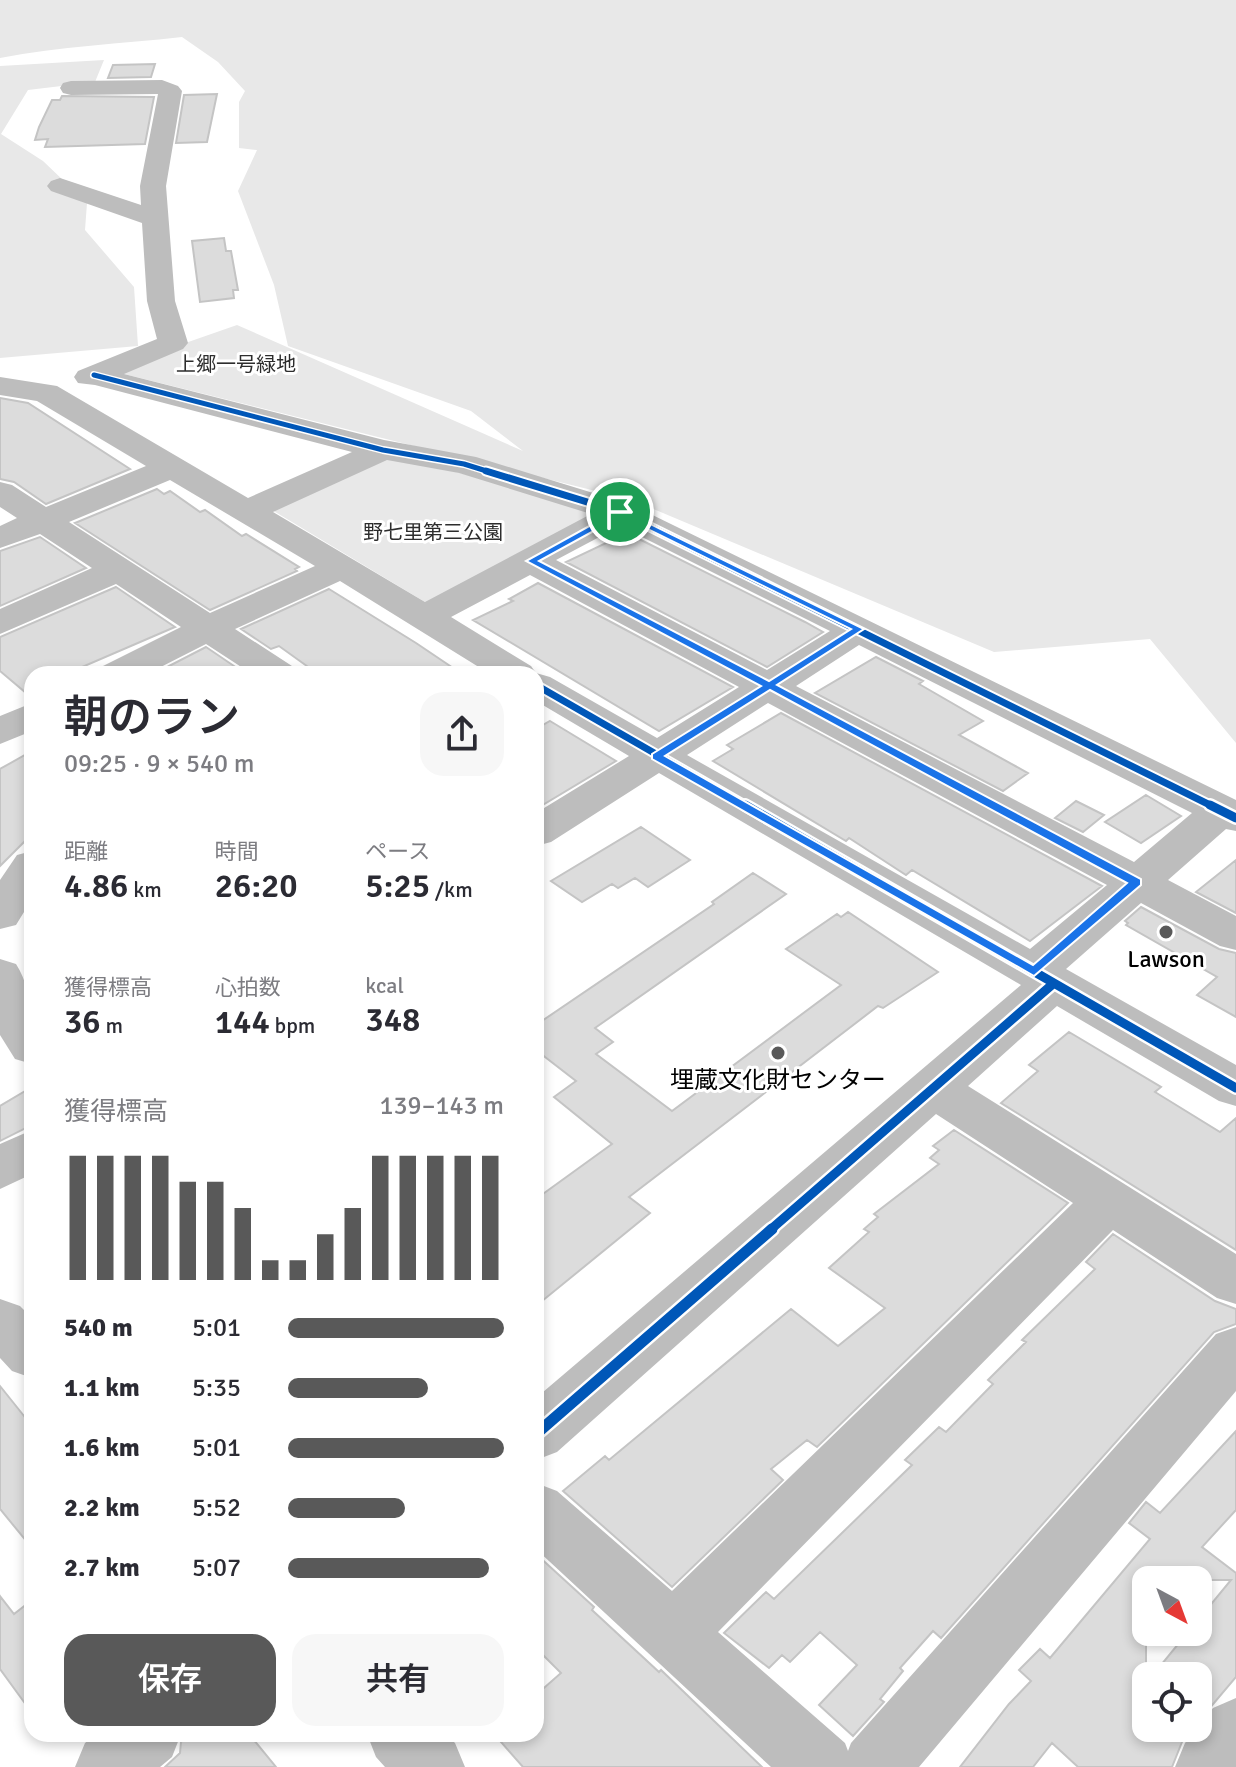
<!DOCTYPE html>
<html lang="ja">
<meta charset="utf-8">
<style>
:root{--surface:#fff;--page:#f7f7f7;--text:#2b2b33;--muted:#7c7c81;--accent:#595959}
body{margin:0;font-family:Signika,"Noto Sans JP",sans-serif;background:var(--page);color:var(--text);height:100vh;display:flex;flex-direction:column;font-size:30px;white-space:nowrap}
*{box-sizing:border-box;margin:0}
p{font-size:26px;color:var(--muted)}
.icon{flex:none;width:44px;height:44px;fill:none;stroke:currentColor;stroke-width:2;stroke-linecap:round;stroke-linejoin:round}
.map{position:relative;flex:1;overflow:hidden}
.panel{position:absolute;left:24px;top:666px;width:520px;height:1076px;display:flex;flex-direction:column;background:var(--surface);border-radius:24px;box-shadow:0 4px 12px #0003}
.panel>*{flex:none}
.needle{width:52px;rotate:139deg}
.tools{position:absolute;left:1132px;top:1566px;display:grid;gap:16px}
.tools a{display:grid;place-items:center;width:80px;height:80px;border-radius:16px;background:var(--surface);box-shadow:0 4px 12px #0003;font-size:40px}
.pin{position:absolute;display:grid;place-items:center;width:68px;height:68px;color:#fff;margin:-34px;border:4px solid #fff;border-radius:50%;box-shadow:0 2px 8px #0007}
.round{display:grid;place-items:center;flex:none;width:84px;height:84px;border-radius:24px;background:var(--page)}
.overview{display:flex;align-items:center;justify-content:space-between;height:136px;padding:0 40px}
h1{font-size:44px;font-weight:600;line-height:60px}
.metrics{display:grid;grid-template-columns:repeat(3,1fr);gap:12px;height:136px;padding:8px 40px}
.metrics div{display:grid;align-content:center}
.metrics b{font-size:34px;font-weight:600}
.metrics small{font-size:22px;font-weight:400}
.metrics p{font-size:22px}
.chart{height:224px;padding:16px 40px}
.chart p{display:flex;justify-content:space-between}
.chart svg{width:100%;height:144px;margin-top:8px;stroke:var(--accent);stroke-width:6}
.action{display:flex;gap:16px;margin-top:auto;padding:16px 40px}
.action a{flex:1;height:92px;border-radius:24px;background:var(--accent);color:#fff;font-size:32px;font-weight:600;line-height:92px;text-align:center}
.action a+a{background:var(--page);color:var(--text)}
ul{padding:0 40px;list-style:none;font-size:26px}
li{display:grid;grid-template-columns:128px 96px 1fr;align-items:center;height:60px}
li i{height:20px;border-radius:10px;background:var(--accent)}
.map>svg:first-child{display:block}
</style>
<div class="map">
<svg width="1236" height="1767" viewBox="0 0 1236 1767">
<rect width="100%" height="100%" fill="#fff"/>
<path fill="#e8e8e8" d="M 0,0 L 1236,0 L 1236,743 L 1150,639 L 994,652 L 632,500 L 108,370 L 237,325 L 523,451 L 471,411 L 288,346 L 274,285 L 238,191 L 257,150 L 239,148 L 239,102 L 245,91 L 218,62 L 182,37 C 121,44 60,46 0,58 Z
M 104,60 L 95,82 L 28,90 L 1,134 L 43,161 L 87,203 L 85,230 L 134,287 L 138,346 L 0,358 L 0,66 Z
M 393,456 L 613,512 L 430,605 L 272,510 Z"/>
<path fill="#dcdcdc" stroke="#c4c4c4" stroke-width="2" d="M 155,64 L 151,77 L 108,78 L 113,65 Z
M 217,94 L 207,142 L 176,143 L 184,95 Z
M 62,96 L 154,97 L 145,144 L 45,147 L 48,139 L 35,140 L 39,127 L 52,100 L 60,100 Z
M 224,238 L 226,251 L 231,251 L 238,290 L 233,290 L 234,298 L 200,302 L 192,241 Z
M 0,398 L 28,403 L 130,469 L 46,504 L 14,482 L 0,479 Z
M 157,489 L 164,494 L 170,491 L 200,512 L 205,510 L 242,536 L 246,534 L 299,567 L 295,569 L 297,571 L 210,610 L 75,523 Z
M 627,533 L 805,622 L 823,632 L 767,667 L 566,562 Z
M 40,537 L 86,568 L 0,606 L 0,551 Z
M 538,583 L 733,687 L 659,731 L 473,620 L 513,601 L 509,599 Z
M 116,587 L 175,627 L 66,674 L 32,674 L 32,698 L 0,671 L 0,637 Z
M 329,589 L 416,643 L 462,674 L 318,674 L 279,646 L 271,649 L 241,629 Z
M 206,647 L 234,666 L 217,674 L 179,674 L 169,666 Z
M 876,657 L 923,681 L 919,684 L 983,721 L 959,735 L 1028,773 L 1003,791 L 815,693 Z
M 781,713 L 1102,886 L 1030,941 L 912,870 L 906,875 L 849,838 L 846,841 L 713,761 L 733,749 L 727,745 Z
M 550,721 L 616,761 L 536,809 L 536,729 Z
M 32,751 L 32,834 L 0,866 L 0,769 Z
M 1146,795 L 1181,816 L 1141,843 L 1105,822 Z
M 1076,801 L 1104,815 L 1083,832 L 1055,818 Z
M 641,827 L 690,860 L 648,887 L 635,878 L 618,888 L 612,884 L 582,902 L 551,881 Z
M 1236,860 L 1236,913 L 1196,892 Z
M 753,873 L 786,894 L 595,1028 L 613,1042 L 596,1054 L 672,1111 L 841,985 L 786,949 L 837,914 L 841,917 L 848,912 L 938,972 L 883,1008 L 878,1006 L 629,1197 L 650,1213 L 536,1306 L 536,1199 L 612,1144 L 554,1097 L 576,1081 L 536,1050 L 536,1025 L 714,904 L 712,902 Z
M 1141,907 L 1219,949 L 1236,953 L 1236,1017 L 1197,995 L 1217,977 L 1126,925 L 1128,923 L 1125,921 Z
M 1069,1032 L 1161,1087 L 1155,1092 L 1220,1132 L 1236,1118 L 1236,1250 L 1001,1103 L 1038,1071 L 1029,1065 Z
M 32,1087 L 32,1125 L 0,1141 L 0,1106 Z
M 954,1130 L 1068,1203 L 817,1447 L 807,1440 L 771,1469 L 783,1480 L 672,1587 L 563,1491 L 605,1456 L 609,1460 L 791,1309 L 838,1346 L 885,1308 L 829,1268 L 869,1232 L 864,1229 L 878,1217 L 874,1214 L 939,1164 L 930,1158 L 939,1150 L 933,1146 Z
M 1113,1234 L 1215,1301 L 1236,1309 L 1236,1324 L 1214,1332 L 941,1638 L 933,1631 L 900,1668 L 903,1671 L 880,1699 L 884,1702 L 853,1736 L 819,1705 L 857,1665 L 820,1632 L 790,1662 L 782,1655 L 769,1668 L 724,1633 L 766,1592 L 774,1599 L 912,1465 L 905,1460 L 939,1427 L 946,1432 L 993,1384 L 988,1380 L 1026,1342 L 1022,1340 L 1095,1269 L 1086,1262 Z
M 0,1386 L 32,1426 L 32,1548 L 0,1509 Z
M 1236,1431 L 1236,1510 L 1202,1547 L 1236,1573 L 1236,1677 L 1198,1722 L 1198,1676 L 1152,1676 L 1188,1632 L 1198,1632 L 1198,1620 L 1231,1580 L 1146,1580 L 1146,1728 L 1193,1728 L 1182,1742 L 1172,1767 L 1078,1767 L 1052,1743 L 1033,1767 L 960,1767 L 1009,1704 L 1031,1681 L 1019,1670 L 1040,1649 L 1050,1658 L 1150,1539 L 1129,1523 L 1146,1502 L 1160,1513 Z
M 536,1554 L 594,1607 L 592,1610 L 659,1672 L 661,1670 L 762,1767 L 523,1767 L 494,1734 L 536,1734 L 536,1695 L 561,1673 L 536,1648 Z
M 0,1596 L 14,1614 L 32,1600 L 32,1713 L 0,1669 Z
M 191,1734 L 249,1734 L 276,1767 L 165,1767 L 180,1753 L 181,1742 Z"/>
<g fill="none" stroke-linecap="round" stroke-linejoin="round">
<path fill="#bdbdbd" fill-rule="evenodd" d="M 162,80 L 178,86 L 182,91 L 166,186 L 175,301 L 188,343 L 183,349 L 124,374 L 384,440 L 476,457 L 632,505 L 1236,800 L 1236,831 L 1226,829 L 1168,880 L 1236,916 L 1236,950 L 1220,946 L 1141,903 L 1066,969 L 1236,1065 L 1236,1106 L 1219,1101 L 1057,1006 L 968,1086 L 1236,1254 L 1236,1304 L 1217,1298 L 1113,1230 L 718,1632 L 845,1743 L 848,1751 L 851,1743 L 1216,1334 L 1236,1327 L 1236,1391 L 919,1767 L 771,1767 L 536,1549 L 536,1483 L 557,1491 L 672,1591 L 1073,1203 L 936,1114 L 557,1452 L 536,1460 L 536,1398 L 1021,985 L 659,773 L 551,842 L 536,846 L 536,813 L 629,756 L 536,701 L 536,674 L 490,674 L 340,581 L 235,629 L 292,666 L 297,674 L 252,674 L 206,644 L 147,674 L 98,674 L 103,666 L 181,627 L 116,584 L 0,634 L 0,609 L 92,568 L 40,534 L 0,548 L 0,526 L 17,518 L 0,507 L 0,482 L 12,485 L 46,507 L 146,466 L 37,401 L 0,395 L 0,377 L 57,386 L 248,498 L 352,452 L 95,385 L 78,383 L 74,377 L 78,371 L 157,339 L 147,301 L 142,223 L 51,191 L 47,186 L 51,181 L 60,178 L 141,205 L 140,186 L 158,94 L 71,95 L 63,93 L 60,88 L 63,83 L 71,81 ZM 387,460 L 459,473 L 591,514 L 425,602 L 273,512 ZM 170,480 L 315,566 L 210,613 L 69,522 ZM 620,526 L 830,631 L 767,670 L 556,560 ZM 530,575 L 739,687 L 657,738 L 550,677 L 536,673 L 531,666 L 451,617 ZM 859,645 L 1192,813 L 1134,862 L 796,686 ZM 768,703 L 1107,885 L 1030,949 L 687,755 Z
M 32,703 L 32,731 L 0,744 L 0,716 Z
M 32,851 L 32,899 L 16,925 L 0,929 L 0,880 L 17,855 Z
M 0,959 L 16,964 C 35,994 32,1030 32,1064 L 15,1059 L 0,1035 Z
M 32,1130 L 32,1174 L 0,1189 L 0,1144 Z
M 0,1299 L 20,1306 L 32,1318 L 32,1378 L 12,1371 L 0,1358 Z
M 1236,1698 L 1236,1767 L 1175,1767 L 1185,1743 L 1213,1708 Z
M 96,1734 L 181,1734 L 172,1757 L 160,1767 L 75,1767 L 85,1743 Z
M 367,1734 L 446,1734 L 455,1743 L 465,1767 L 385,1767 L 376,1757 Z"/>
<g stroke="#fff" stroke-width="8">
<path id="cycleway-far3" d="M 94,375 L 383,450 L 464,464 L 493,473"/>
</g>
<g stroke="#fff" stroke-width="11">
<path id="cycleway-far2" d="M 486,471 L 620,512 L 1214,807
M 536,685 L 748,807"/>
</g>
<g stroke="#fff" stroke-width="14">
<path id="cycleway-far1" d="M 745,805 L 1236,1088
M 1210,805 L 1236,818
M 769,1231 L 1054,983"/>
</g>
<g stroke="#fff" stroke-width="16">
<path id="cycleway" d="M 536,1434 L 772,1229"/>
</g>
<use href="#cycleway-far3" stroke="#0057b8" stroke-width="5"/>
<use href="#cycleway-far2" stroke="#0057b8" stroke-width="7"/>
<use href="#cycleway-far1" stroke="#0057b8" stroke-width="9"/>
<use href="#cycleway" stroke="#0057b8" stroke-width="11"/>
</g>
<path fill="#1a73e8" stroke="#fff" stroke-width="2" fill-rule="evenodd" d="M 620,509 L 864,629 L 777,685 L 1141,879 L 1141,885 L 1034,976 L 652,759 L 652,754 L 761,686 L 526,561 ZM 621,516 L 851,629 L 769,681 L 539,561 ZM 770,690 L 1127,883 L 1033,965 L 665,756 Z"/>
<g fill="#595959" stroke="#fff" stroke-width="3">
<circle cx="1166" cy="932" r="8"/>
<circle cx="778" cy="1053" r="8"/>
</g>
<g text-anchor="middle" stroke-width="6" stroke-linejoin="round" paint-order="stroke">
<g font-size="20" fill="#2d2d2d" stroke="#fff">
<text x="236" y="371">上郷一号緑地</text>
<text x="433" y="539">野七里第三公園</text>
</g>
<g font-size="24" fill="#000" stroke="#fff">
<text x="1166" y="967">Lawson</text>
<text x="778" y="1088">埋蔵文化財センター</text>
</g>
</g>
</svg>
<div class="tools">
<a><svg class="needle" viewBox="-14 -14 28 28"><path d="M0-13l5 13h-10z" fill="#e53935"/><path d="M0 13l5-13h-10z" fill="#7c7c81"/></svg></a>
<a><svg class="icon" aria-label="locate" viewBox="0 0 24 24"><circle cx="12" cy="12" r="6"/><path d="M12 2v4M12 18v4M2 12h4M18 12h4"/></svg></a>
</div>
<div class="pin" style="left:620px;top:512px;background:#1e9e55"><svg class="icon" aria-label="arrive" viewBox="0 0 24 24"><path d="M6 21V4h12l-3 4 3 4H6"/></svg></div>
<section class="panel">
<div class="overview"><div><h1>朝のラン</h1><p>09:25 · 9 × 540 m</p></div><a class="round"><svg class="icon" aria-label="share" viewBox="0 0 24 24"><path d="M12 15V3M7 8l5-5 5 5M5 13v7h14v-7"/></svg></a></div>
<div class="metrics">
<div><p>距離</p><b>4.86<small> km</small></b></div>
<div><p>時間</p><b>26:20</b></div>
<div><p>ペース</p><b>5:25<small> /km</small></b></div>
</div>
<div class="metrics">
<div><p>獲得標高</p><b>36<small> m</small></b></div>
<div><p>心拍数</p><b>144<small> bpm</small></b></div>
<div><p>kcal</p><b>348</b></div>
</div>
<div class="chart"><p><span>獲得標高</span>139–143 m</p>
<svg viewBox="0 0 160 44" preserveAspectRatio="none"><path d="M5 44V6M15 44V6M25 44V6M35 44V6M45 44V14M55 44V14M65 44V22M75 44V38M85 44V38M95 44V30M105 44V22M115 44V6M125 44V6M135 44V6M145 44V6M155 44V6"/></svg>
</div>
<ul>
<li><b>540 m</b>5:01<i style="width:100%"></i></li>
<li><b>1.1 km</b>5:35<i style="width:65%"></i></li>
<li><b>1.6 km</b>5:01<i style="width:100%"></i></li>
<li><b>2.2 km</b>5:52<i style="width:54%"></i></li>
<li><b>2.7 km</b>5:07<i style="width:93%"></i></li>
</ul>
<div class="action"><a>保存</a><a>共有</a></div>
</section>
</div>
